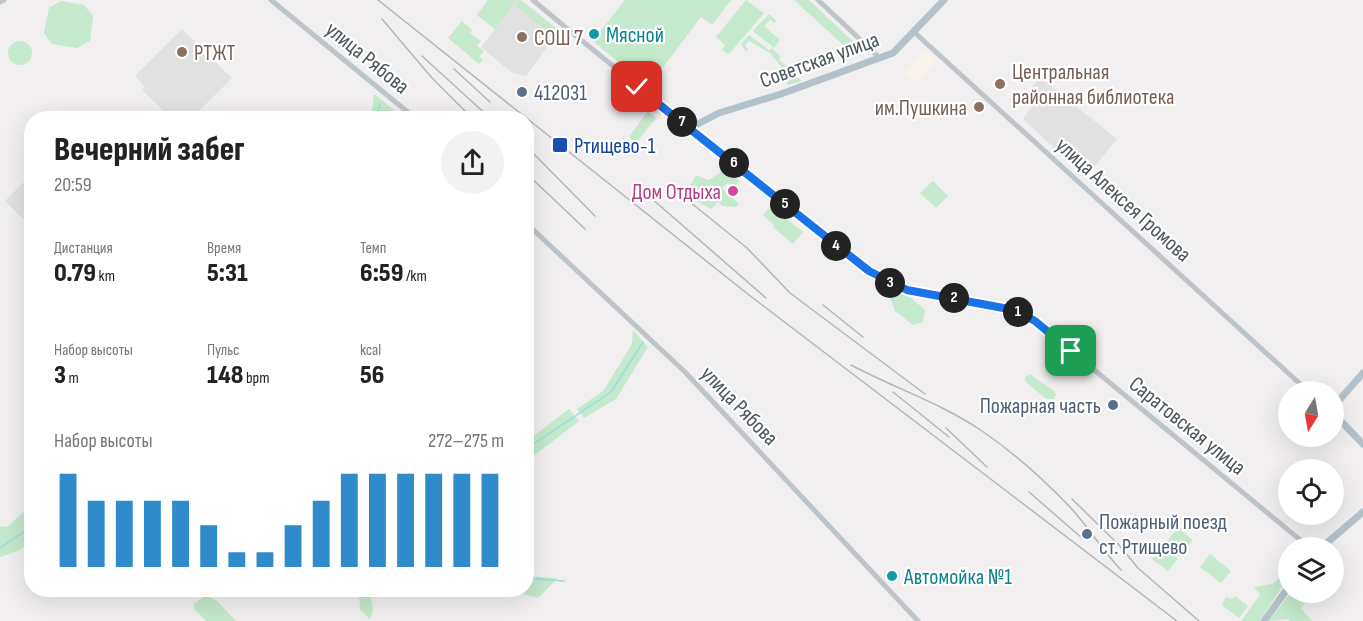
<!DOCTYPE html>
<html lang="ru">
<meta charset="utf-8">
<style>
:root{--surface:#fff;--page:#f2f2f2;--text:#222;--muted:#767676;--accent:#308bcb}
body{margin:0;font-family:"Sofia Sans Condensed",sans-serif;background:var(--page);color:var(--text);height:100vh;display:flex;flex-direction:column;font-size:22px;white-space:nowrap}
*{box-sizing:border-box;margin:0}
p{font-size:20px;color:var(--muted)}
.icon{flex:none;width:33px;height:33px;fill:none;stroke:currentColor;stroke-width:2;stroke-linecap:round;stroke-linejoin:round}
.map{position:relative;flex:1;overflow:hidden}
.side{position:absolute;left:24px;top:111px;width:510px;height:486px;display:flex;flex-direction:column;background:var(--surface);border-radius:24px;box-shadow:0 6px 24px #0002}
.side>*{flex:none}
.needle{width:39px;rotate:191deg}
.fabs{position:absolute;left:1278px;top:381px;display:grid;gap:12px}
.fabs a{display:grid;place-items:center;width:66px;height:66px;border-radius:50%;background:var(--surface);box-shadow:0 6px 24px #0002;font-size:30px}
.pin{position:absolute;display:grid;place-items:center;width:51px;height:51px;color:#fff;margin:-26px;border-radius:12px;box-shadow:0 3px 9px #0006}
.km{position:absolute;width:30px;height:30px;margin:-15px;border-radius:50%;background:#222;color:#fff;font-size:16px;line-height:30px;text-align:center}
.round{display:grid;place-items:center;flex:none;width:63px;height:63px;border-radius:32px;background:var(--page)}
.headline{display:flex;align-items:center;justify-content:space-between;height:102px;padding:0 30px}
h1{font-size:33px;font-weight:800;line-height:45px}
.figures{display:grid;grid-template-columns:repeat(3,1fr);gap:9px;height:102px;padding:6px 30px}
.figures div{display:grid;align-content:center}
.figures b{font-size:26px;font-weight:800}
.figures small{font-size:16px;font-weight:400}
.figures p{font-size:16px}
.chart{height:168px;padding:12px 30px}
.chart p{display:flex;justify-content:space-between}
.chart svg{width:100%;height:108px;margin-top:6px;stroke:var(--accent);stroke-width:6}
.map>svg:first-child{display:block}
</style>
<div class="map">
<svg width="1363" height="621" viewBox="0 0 1363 621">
<rect width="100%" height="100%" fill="#f1eff0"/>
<path fill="#faf3eb" d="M 927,50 L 937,60 L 915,82 L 904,75 L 921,51 L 925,53 Z"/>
<path fill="#e2e1e1" d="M 488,0 L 521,0 L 557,30 L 554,33 L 556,35 L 526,76 L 511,72 L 481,47 L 495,29 L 477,15 Z
M 182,29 L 232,78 L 192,118 L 171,118 L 142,90 L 145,87 L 135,76 Z
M 1040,77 L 1117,139 L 1086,177 L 1023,119 L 1037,99 L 1029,91 Z
M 31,175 L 31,221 L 28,224 L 5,201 Z"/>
<path fill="#c4e9cc" d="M 488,0 L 516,0 L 495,29 L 477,15 Z
M 521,0 L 556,28 L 551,35 L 515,5 Z
M 625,0 L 731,0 L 712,25 L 701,17 L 658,74 L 647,66 L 637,78 L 591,39 L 595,38 Z
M 746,0 L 764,13 L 729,54 L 722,50 L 725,45 L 716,37 Z
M 794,0 L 809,0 L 865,53 L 853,54 Z
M 61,1 L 84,5 L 93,16 L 90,41 L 77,48 L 52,44 L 44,33 L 49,8 Z
M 769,14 L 777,21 L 774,23 L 770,20 L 764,26 L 780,40 L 774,48 L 753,31 Z
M 462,21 L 472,30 L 470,33 L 481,41 L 477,46 L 484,51 L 479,57 L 483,60 L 479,64 L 448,38 Z
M 749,35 L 769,50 L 772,48 L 781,57 L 779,60 L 802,81 L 788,85 L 786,83 L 791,78 L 770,53 L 749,41 L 745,45 L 748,49 L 746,52 L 741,44 Z
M8 53a12 12 0 1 1 24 0a12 12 0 1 1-24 0Z
M 374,94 L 394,110 L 387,118 L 365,118 L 372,111 Z
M 648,111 L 656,118 L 636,143 L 629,137 Z
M 723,167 L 740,181 L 733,188 L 728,183 L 722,188 L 739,204 L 735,207 L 722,206 L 718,202 L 711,209 L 689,197 L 691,192 L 688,189 L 696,175 L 708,180 L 720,173 Z
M 933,181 L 948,196 L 936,208 L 920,193 Z
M 771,206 L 803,232 L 793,244 L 773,227 L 774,225 L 763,215 Z
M 887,288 L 910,297 L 925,310 L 923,322 L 913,325 L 895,311 Z
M 633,330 L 648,347 L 616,399 L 584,418 L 577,409 L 603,391 L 632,344 Z
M 1030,374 L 1054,391 L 1056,394 L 1054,399 L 1046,399 L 1025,381 L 1025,377 Z
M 569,409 L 579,421 L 527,461 L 527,441 Z
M 31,505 L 31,541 L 20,550 L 0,557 L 0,526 L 7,527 Z
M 1178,528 L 1193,540 L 1179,557 L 1164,545 Z
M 1162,547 L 1178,559 L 1168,571 L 1152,559 Z
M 1210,554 L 1231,571 L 1221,583 L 1200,567 Z
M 1285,574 L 1288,578 L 1259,621 L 1241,621 L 1260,595 L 1254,587 L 1272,584 Z
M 527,576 L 558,578 L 538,598 L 510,591 L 484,590 L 478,596 L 468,592 L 464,596 L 456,594 L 453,590 L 526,590 Z
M 359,590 L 370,590 L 373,611 L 370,619 L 360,610 Z
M 1291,592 L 1307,593 L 1311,596 L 1301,608 L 1312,621 L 1291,621 L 1288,619 L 1269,621 Z
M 206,595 L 217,601 L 236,621 L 206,621 L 194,609 L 194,604 Z
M 1235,596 L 1248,606 L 1239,618 L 1222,605 L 1226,597 L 1232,599 Z"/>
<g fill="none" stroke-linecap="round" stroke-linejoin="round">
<path stroke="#96dde1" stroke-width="1.5" d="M 376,118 L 380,105
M 526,449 L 611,392 L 643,342
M 0,548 L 32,526
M 526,578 L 564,581"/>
<path stroke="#bdc5ca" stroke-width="5" d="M 271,0 L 415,118
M 533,0 C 608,64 687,124 764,186 C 805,219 843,259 891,283 C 935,305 986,295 1035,321 L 1310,548
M 818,0 L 880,58
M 0,2 L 4,0
M 914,32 L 1309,392
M 526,223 L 685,372 L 918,621"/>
<path stroke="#b3c2ca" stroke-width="7" d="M 690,128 L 719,113 L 781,94 L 893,53 L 944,0
M 1334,406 L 1363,373
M 1334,414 L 1363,444
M 1321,548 L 1363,512
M 1264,621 L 1288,588"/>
<path stroke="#b2b6b9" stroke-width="1.5" d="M 378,0 L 749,295 L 1177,621
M 382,19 L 432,78 L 472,118
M 422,56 L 490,118
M 454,69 L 490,102
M 526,146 L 595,216
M 526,173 L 585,229
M 635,184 L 766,298
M 675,190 L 747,248 L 790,293 L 925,394
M 823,305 L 863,337
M 851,365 C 894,388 941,403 982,431 C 1013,452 1043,479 1069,506 C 1088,526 1102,550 1121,570
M 893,392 L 949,437
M 946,428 L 987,467
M 1029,492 L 1083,539
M 1072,499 L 1119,545 L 1138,568 L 1199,621"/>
</g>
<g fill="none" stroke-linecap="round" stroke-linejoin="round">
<g stroke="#fff" stroke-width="12">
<path id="route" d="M 637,87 L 869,271 L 907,290 L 1014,310 L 1035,321 L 1071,351"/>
</g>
<use href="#route" stroke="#1a73e8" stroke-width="8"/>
</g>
<g fill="#0f9aa8" stroke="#fff" stroke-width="2">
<circle cx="594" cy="34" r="6"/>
<circle cx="892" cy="576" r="6"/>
</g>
<g fill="#8d6e63" stroke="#fff" stroke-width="2">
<circle cx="522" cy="37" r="6"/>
<circle cx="182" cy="52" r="6"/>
<circle cx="1000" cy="84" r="6"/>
<circle cx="979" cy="107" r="6"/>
</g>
<g fill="#5c6f8a" stroke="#fff" stroke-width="2">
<circle cx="522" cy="92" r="6"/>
<circle cx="1113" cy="405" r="6"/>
<circle cx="1087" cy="534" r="6"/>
</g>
<rect fill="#1a4fb4" stroke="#fff" stroke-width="2" x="552" y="137" width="16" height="16" rx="3"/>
<circle fill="#d1479c" stroke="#fff" stroke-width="2" cx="733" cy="191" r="6"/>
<g text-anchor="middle" stroke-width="4.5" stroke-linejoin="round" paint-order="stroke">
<g font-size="22" fill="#0d838f" stroke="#fff" text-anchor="start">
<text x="606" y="42">Мясной</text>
<text x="904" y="584">Автомойка №1</text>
</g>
<g font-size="22" fill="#785e54" stroke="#fff" text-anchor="start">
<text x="534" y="45">СОШ 7</text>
<text x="194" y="60">РТЖТ</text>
<text x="1012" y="79">Центральная<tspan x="1012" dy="25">районная библиотека</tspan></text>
<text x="967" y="115" text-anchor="end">им.Пушкина</text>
</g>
<g font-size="22" fill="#4a555a" stroke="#fff">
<text transform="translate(368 57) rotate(39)" y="8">улица Рябова</text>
<text transform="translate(819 59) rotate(-20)" y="8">Советская улица</text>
<text transform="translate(1124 199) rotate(42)" y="8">улица Алексея Громова</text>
<text transform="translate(740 405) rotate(46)" y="8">улица Рябова</text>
<text transform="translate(1188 425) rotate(39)" y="8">Саратовская улица</text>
</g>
<g font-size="22" fill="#4e5e75" stroke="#fff" text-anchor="start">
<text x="534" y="100">412031</text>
<text x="1101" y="413" text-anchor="end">Пожарная часть</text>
<text x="1099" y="529">Пожарный поезд<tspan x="1099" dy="25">ст. Ртищево</tspan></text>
</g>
<g font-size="22" fill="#164399" stroke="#fff" text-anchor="start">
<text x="574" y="153">Ртищево-1</text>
</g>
<g font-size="22" fill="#b23c85" stroke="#fff" text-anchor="end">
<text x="721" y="199">Дом Отдыха</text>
</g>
</g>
</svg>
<div class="fabs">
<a><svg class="needle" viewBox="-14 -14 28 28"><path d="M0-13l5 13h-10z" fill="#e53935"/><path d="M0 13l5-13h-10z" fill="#767676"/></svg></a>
<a><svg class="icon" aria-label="locate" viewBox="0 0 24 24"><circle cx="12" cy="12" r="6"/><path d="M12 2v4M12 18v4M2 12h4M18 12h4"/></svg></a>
<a><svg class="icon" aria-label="layers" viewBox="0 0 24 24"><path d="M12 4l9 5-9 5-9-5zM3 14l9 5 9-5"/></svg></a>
</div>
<div class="pin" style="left:1071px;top:351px;background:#1e9e55"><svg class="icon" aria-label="arrive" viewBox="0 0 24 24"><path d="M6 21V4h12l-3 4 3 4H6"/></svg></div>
<div class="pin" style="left:637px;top:87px;background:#d93025"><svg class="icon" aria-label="check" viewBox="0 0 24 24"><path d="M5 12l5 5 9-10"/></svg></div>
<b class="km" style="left:1018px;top:312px">1</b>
<b class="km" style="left:954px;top:298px">2</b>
<b class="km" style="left:890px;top:283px">3</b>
<b class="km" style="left:836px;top:246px">4</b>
<b class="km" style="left:785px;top:204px">5</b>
<b class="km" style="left:734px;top:163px">6</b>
<b class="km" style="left:682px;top:122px">7</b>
<section class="side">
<div class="headline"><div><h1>Вечерний забег</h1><p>20:59</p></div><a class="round"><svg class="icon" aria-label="share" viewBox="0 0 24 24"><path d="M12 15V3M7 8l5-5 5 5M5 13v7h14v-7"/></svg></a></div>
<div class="figures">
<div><p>Дистанция</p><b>0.79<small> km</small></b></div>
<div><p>Время</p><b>5:31</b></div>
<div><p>Темп</p><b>6:59<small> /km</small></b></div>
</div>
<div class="figures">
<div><p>Набор высоты</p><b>3<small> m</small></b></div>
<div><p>Пульс</p><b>148<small> bpm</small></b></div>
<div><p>kcal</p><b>56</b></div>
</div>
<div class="chart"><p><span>Набор высоты</span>272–275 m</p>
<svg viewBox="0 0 160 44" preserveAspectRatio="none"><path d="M5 44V6M15 44V17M25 44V17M35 44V17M45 44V17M55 44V27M65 44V38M75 44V38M85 44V27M95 44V17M105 44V6M115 44V6M125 44V6M135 44V6M145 44V6M155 44V6"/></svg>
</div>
</section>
</div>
